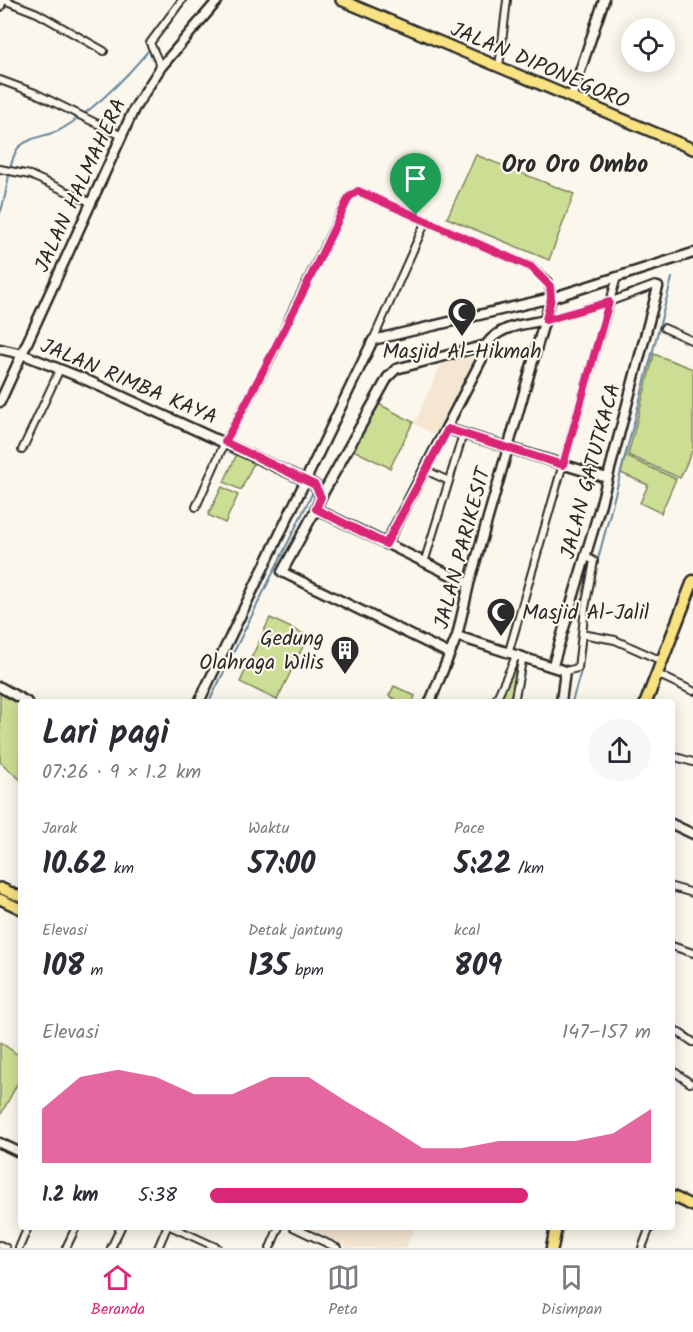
<!DOCTYPE html>
<html lang="id">
<meta charset="utf-8">
<style>
:root{--surface:#fff;--page:#f7f7f7;--text:#2b2b33;--muted:#7c7c81;--line:#e1e1e2;--accent:#db2777}
body{margin:0;font-family:Kalam,sans-serif;background:var(--page);color:var(--text);height:100vh;display:flex;flex-direction:column;font-size:22px;white-space:nowrap}
*{box-sizing:border-box;margin:0}
p{font-size:20px;color:var(--muted)}
.icon{flex:none;width:33px;height:33px;fill:none;stroke:currentColor;stroke-width:2;stroke-linecap:round;stroke-linejoin:round}
.map{position:relative;flex:1;overflow:hidden}
.sheet{position:absolute;left:18px;top:699px;width:657px;height:531px;display:flex;flex-direction:column;background:var(--surface);border-radius:6px;box-shadow:0 3px 15px #0003}
.sheet>*{flex:none}
.controls{position:absolute;left:621px;top:18px;display:grid;gap:12px}
.controls a{display:grid;place-items:center;width:54px;height:54px;border-radius:50%;background:var(--surface);box-shadow:0 3px 15px #0003;font-size:30px}
.pin{position:absolute;display:grid;place-items:center;width:51px;height:51px;color:#fff;margin:-62px -26px;border-radius:50% 50% 50% 0;rotate:-45deg;box-shadow:0 0 6px #0007}
.pin .icon{rotate:45deg}
.round{display:grid;place-items:center;flex:none;width:63px;height:63px;border-radius:32px;background:var(--page)}
.headline{display:flex;align-items:center;justify-content:space-between;height:102px;padding:0 24px}
h1{font-size:33px;font-weight:700;line-height:45px}
.figures{display:grid;grid-template-columns:repeat(3,1fr);gap:9px;height:102px;padding:6px 24px}
.figures div{display:grid;align-content:center}
.figures b{font-size:30px;font-weight:700}
.figures small{font-size:16px;font-weight:400}
.figures p{font-size:16px}
.chart{height:168px;padding:12px 24px}
.chart p{display:flex;justify-content:space-between}
.chart svg{width:100%;height:108px;margin-top:6px;fill:var(--accent);opacity:.7}
ul{padding:0 24px;list-style:none;font-size:20px}
li{display:grid;grid-template-columns:96px 72px 1fr;align-items:center;height:45px}
li i{height:15px;border-radius:8px;background:var(--accent)}
.tabs{display:flex;justify-content:space-around;align-items:center;height:84px;border-top:2px solid var(--line);background:var(--surface);font-size:16px;color:var(--muted)}
.tabs a{display:grid;justify-items:center;gap:3px}
.tabs .on{color:var(--accent)}
.map>svg:first-child{display:block}
</style>
<div class="map">
<svg width="693" height="1248" viewBox="0 0 693 1248">
<rect width="100%" height="100%" fill="#fbf7ec"/>
<filter id="ink" filterUnits="userSpaceOnUse"><feTurbulence type="fractalNoise" baseFrequency=".0167" numOctaves="2"/><feDisplacementMap in="SourceGraphic" scale="12" xChannelSelector="R" yChannelSelector="G"/><feConvolveMatrix kernelMatrix="1 2 1 2 8 2 1 2 1" color-interpolation-filters="sRGB"/></filter>
<g filter="url(#ink)">
<path fill="#f5e6d2" d="M 463,353 L 478,361 L 439,437 L 414,424 L 444,358 Z
M 305,1227 L 415,1227 L 406,1248 L 349,1248 Z"/>
<path fill="#ccde93" stroke="#7c845f" stroke-width="1.5" d="M 476,155 L 574,194 L 549,260 L 447,218 Z
M 654,354 L 693,369 L 693,449 L 680,478 L 628,455 Z
M 377,403 L 413,422 L 390,468 L 351,449 Z
M 237,454 L 254,462 L 241,490 L 224,482 Z
M 625,456 L 676,479 L 661,513 L 640,503 L 648,485 L 621,473 Z
M 222,487 L 238,495 L 225,523 L 208,515 Z
M 270,618 L 308,636 L 277,700 L 240,682 Z
M 513,668 L 518,670 L 512,702 L 498,702 Z
M 394,686 L 415,696 L 413,702 L 400,702 L 389,696 Z
M 0,692 L 21,703 L 21,780 L 0,762 Z
M 0,1042 L 21,1057 L 21,1077 L 0,1116 Z"/>
<g fill="none" stroke-linecap="round" stroke-linejoin="round">
<path stroke="#65849c" stroke-width="2" d="M 0,213 C 8,196 8,159 19,147 C 30,137 46,136 58,131 C 68,126 80,117 89,110 C 128,79 158,40 187,0
M 597,563 L 672,278
M 209,702 L 313,492
M 572,702 L 581,671 L 590,598"/>
<g stroke="#2b2b2b" stroke-width="10">
<path id="street" d="M 4,0 L 37,13 L 104,51
M 161,67 L 150,43 L 182,0
M 499,67 L 507,0
M 0,80 L 35,93 L 120,135
M 0,169 L 30,175 L 90,202
M 426,221 L 531,267 L 548,281 L 551,298
M 546,320 L 609,302 L 655,285 L 658,287
M 664,328 L 693,341
M 22,450 L 60,369
M 449,481 L 463,434
M 196,507 L 225,442 L 273,354 L 291,313 L 349,197 L 358,191 L 426,221 L 373,340
M 424,563 L 449,481 L 425,470
M 582,634 L 615,640 L 662,661
M 509,651 L 617,277
M 565,671 L 578,668 L 585,608 L 594,561 L 585,556
M 657,674 L 693,691
M 495,702 L 517,654
M 514,702 L 523,656
M 672,756 L 693,762
M 672,887 L 693,893
M 672,946 L 693,953
M 672,1028 L 693,1042
M 672,1070 L 690,1083
M 172,1227 L 218,1248
M 293,1227 L 337,1248
M 0,1245 L 6,1248
M 19,1248 L 28,1227
M 66,1248 L 76,1227
M 111,1248 L 121,1227
M 158,1248 L 167,1227
M 270,1248 L 279,1227
M 642,1248 L 650,1227"/>
</g>
<g stroke="#2b2b2b" stroke-width="13">
<path id="secondary" d="M 0,6 L 2,0
M 571,98 L 604,0
M 0,349 L 22,354 L 82,378 L 307,481 L 315,485 L 321,497 L 316,509 L 469,584
M 0,402 L 134,109 L 161,67 L 218,0
M 448,429 L 607,478
M 321,497 L 388,377 L 396,369 L 486,345 C 500,325 523,325 546,320
M 316,509 L 282,572 L 450,654
M 386,544 L 485,353 L 486,345
M 457,636 L 565,671 L 561,702
M 553,665 L 600,507 L 658,287
M 0,687 L 27,702
M 199,702 L 373,340 L 551,298 L 693,253
M 430,702 L 457,636 L 469,584 L 551,298
M 672,824 L 693,834
M 0,1143 L 21,1153"/>
</g>
<g stroke="#2b2b2b" stroke-width="14">
<path id="primary" d="M 341,0 L 693,149
M 0,888 L 21,897
M 0,899 L 21,909
M 672,1196 L 693,1206"/>
</g>
<g stroke="#2b2b2b" stroke-width="15">
<path id="highway" d="M 646,702 L 693,581
M 552,1248 L 556,1227"/>
</g>
<use href="#street" stroke="#fbf7ec" stroke-width="6"/>
<use href="#secondary" stroke="#fbf7ec" stroke-width="8"/>
<use href="#primary" stroke="#f8e281" stroke-width="9"/>
<use href="#highway" stroke="#f8e281" stroke-width="10"/>
</g>
</g>
<g fill="none" stroke-linecap="round" stroke-linejoin="round" filter="url(#ink)">
<g stroke="#fff" stroke-width="12">
<path id="route" d="M 358,191 L 531,267 L 550,286 L 551,298 L 546,320 L 609,302 L 563,465 L 448,429 L 386,544 L 316,509 L 321,497 L 315,485 L 225,442 C 269,362 310,280 349,197 Z"/>
</g>
<use href="#route" stroke="#db2777" stroke-width="8"/>
</g>
<defs>
<g id="mosque-pin" transform="scale(1.5)"><path d="M0 17L-7.5 6A9.5 9.5 0 1 1 7.5 6Z" fill="#2b2b2b" stroke="#fbf7ec"/><path d="M3.5-4.9A6 6 0 1 0 3.5 4.9A5 5 0 1 1 3.5-4.9Z" fill="#fff"/></g>
<g id="building-pin" transform="scale(1.5)"><path d="M0 17L-7.5 6A9.5 9.5 0 1 1 7.5 6Z" fill="#2b2b2b" stroke="#fbf7ec"/><path d="M-4-6H4V6H1V3H-1V6H-4ZM-2.5-4.3h1.7v1.8h-1.7ZM.8-4.3h1.7v1.8H.8ZM-2.5-1h1.7V.8h-1.7ZM.8-1h1.7V.8H.8Z" fill="#fff"/></g>
</defs>
<g fill-rule="evenodd">
<use href="#mosque-pin" x="462" y="312"/>
<use href="#mosque-pin" x="501" y="612"/>
<use href="#building-pin" x="345" y="650"/>
</g>
<g text-anchor="middle" stroke-width="4.5" stroke-linejoin="round" paint-order="stroke">
<g font-size="21" fill="#2b2b2b" stroke="#fbf7ec">
<text transform="translate(540 65) rotate(23)" y="7">JALAN DIPONEGORO</text>
<text transform="translate(80 185) rotate(-65)" y="7">JALAN HALMAHERA</text>
<text transform="translate(129 381) rotate(23)" y="7">JALAN RIMBA KAYA</text>
<text transform="translate(590 471) rotate(-75)" y="7">JALAN GATUTKACA</text>
<text transform="translate(462 548) rotate(-75)" y="7">JALAN PARIKESIT</text>
</g>
<g font-size="21" fill="#2b2b2b" stroke="#fbf7ec">
<text x="462" y="358">Masjid Al-Hikmah</text>
<text x="522" y="619" text-anchor="start">Masjid Al-Jalil</text>
<text x="324" y="645" text-anchor="end">Gedung<tspan x="324" dy="24">Olahraga Wilis</tspan></text>
</g>
<g font-size="24" font-weight="bold" fill="#2b2b2b" stroke="#fbf7ec">
<text x="575" y="172">Oro Oro Ombo</text>
</g>
</g>
</svg>
<div class="controls">
<a><svg class="icon" aria-label="locate" viewBox="0 0 24 24"><circle cx="12" cy="12" r="6"/><path d="M12 2v4M12 18v4M2 12h4M18 12h4"/></svg></a>
</div>
<div class="pin" style="left:416px;top:215px;background:#1e9e55"><svg class="icon" aria-label="arrive" viewBox="0 0 24 24"><path d="M6 21V4h12l-3 4 3 4H6"/></svg></div>
<section class="sheet">
<div class="headline"><div><h1>Lari pagi</h1><p>07:26 · 9 × 1.2 km</p></div><a class="round"><svg class="icon" aria-label="share" viewBox="0 0 24 24"><path d="M12 15V3M7 8l5-5 5 5M5 13v7h14v-7"/></svg></a></div>
<div class="figures">
<div><p>Jarak</p><b>10.62<small> km</small></b></div>
<div><p>Waktu</p><b>57:00</b></div>
<div><p>Pace</p><b>5:22<small> /km</small></b></div>
</div>
<div class="figures">
<div><p>Elevasi</p><b>108<small> m</small></b></div>
<div><p>Detak jantung</p><b>135<small> bpm</small></b></div>
<div><p>kcal</p><b>809</b></div>
</div>
<div class="chart"><p><span>Elevasi</span>147–157 m</p>
<svg viewBox="0 0 160 44" preserveAspectRatio="none"><path d="M0 44V22L10 9L20 6L30 9L40 16L50 16L60 9L70 9L80 19L90 28L100 38L110 38L120 35L130 35L140 35L150 32L160 22V44z"/></svg>
</div>
<ul>
<li><b>1.2 km</b>5:38<i style="width:72%"></i></li>
</ul>
</section>
</div>
<nav class="tabs">
<a class="on"><svg class="icon" aria-label="home" viewBox="0 0 24 24"><path d="M3 11l9-7 9 7M6 9v11h12V9"/></svg>Beranda</a>
<a><svg class="icon" aria-label="map" viewBox="0 0 24 24"><path d="M3 6l6-2 6 2 6-2v14l-6 2-6-2-6 2zM9 4v14M15 6v14"/></svg>Peta</a>
<a><svg class="icon" aria-label="saved" viewBox="0 0 24 24"><path d="M7 4h10v16l-5-4-5 4z"/></svg>Disimpan</a>
</nav>
